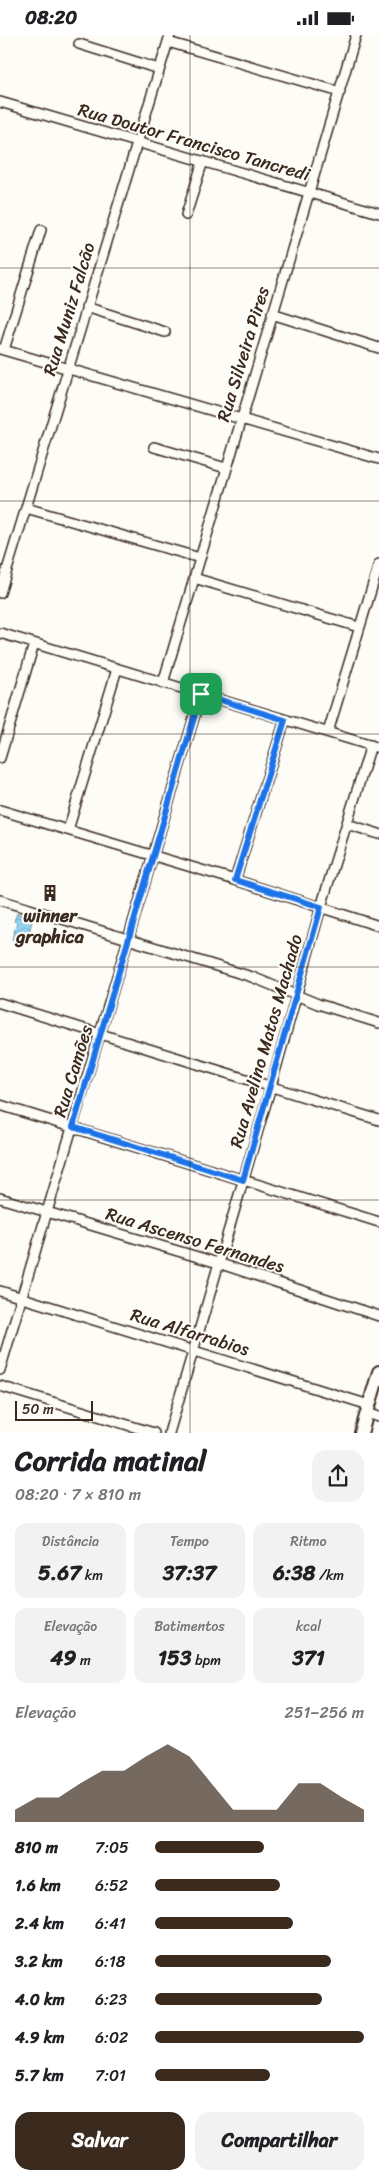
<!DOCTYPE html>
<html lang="pt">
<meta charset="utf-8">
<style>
:root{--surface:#fff;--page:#f2f2f2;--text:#202124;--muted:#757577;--accent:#3b2a1e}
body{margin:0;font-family:Sriracha,sans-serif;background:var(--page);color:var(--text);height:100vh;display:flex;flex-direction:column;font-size:19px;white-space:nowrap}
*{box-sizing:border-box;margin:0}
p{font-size:16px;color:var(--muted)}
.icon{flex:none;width:28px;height:28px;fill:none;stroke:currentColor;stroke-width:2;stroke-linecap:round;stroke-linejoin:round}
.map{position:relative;height:1398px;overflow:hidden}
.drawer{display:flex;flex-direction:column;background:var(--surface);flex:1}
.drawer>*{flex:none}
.scale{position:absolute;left:15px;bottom:12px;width:78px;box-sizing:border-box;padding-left:5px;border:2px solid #3b2a1e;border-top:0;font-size:14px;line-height:18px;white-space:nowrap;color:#3b2a1e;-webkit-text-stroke:4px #fdfcf7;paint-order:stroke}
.pin{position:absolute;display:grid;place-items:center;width:42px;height:42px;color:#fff;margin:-21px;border-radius:10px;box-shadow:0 2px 8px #0006}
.round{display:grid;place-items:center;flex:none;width:52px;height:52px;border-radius:15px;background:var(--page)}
.summary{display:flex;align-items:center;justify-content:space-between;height:85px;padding:0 15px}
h1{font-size:28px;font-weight:700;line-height:38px}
.metrics{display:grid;grid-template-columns:repeat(3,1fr);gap:8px;height:85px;padding:5px 15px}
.metrics div{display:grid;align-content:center;border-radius:12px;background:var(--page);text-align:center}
.metrics b{font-size:21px;font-weight:700}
.metrics small{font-size:14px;font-weight:400}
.metrics p{font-size:14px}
.chart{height:140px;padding:10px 15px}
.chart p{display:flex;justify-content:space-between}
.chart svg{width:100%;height:90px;margin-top:5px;fill:var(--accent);opacity:.7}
.button{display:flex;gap:10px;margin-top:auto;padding:10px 15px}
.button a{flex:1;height:58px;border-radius:15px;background:var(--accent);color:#fff;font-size:20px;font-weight:700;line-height:58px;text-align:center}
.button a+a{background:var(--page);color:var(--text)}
ul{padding:0 15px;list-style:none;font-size:16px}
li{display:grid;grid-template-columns:80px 60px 1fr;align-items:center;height:38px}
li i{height:12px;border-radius:6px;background:var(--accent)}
.status{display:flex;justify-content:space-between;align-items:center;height:35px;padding:0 25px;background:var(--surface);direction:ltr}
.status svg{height:14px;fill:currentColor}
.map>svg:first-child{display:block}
</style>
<div class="status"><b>08:20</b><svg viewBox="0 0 49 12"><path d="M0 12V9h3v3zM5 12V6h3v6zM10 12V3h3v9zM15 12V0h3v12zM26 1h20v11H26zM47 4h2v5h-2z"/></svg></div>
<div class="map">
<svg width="379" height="1398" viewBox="0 0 379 1398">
<defs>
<pattern id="water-waves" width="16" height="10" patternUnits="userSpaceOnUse" patternTransform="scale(1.25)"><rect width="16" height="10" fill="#91d5f3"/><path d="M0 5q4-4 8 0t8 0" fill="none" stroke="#7eb7d0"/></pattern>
</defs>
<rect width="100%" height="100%" fill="#fdfcf7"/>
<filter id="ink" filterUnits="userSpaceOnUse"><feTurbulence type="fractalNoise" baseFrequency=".02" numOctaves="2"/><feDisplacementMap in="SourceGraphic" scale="10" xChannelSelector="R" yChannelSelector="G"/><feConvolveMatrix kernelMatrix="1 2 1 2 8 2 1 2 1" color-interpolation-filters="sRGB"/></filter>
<g filter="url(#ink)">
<path fill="url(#water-waves)" stroke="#6f919e" d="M 17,878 L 33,883 L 26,908 L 12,904 L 17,888 L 14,886 Z"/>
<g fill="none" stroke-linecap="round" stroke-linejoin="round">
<g stroke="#3b2a1e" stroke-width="12">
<path id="street" d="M 168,7 L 340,57
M 79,9 L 159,34
M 0,67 L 379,178
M 186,180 L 203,126
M 86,272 L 165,297
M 272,279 L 379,313
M 0,314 L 379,424
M 4,315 L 41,195
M 154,412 L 226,433
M 26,473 L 200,523
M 194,543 L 359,592
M 0,558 L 170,0
M 0,598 L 379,713
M 163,648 L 356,0
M 328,697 L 379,529
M 0,723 L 34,609
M 0,775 L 235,845 L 379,891
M 347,789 L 379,799
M 68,795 L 117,634
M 235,845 L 285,685
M 0,865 L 252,942 L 318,969 L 379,988
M 0,968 L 379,1085
M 0,1070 L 379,1187
M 0,1163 L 218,1228 L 379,1281
M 0,1256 L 369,1370
M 0,1335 L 201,659
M 0,1351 L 154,1398
M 367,1378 L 379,1382
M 169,1398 L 271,1051 L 321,872 L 371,710"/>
</g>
<g stroke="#3b2a1e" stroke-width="16">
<path id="secondary" d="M 361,1398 L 379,1337"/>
</g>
<use href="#street" stroke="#fdfcf7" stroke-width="9"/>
<use href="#secondary" stroke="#fdfcf7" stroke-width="12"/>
</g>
</g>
<g fill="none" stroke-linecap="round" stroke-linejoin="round" filter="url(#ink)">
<g stroke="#fff" stroke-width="10">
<path id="route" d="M 201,659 L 285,685 L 235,845 L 321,872 L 243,1145 L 73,1092 Z"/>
</g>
<use href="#route" stroke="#1a73e8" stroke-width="6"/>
</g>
<path fill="none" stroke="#3b2a1e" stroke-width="1" stroke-opacity="0.55" d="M 190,0 L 190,1398M 0,233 L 379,233M 0,466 L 379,466M 0,699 L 379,699M 0,932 L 379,932M 0,1165 L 379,1165"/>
<defs>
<g id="building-bare" transform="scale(1.35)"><path d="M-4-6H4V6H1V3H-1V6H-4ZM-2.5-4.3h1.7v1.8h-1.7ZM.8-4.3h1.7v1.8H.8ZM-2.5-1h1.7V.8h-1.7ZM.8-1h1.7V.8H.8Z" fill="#3b2a1e" stroke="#fdfcf7" stroke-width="2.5" paint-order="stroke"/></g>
</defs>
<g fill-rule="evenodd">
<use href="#building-bare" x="50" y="858"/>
</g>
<g text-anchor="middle" stroke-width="4" stroke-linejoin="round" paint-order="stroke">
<g font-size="18" fill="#3b2a1e" stroke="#fdfcf7">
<text transform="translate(194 107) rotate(16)" y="6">Rua Doutor Francisco Tancredi</text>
<text transform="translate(69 274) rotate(-73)" y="6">Rua Muniz Falcão</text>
<text transform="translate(243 319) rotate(-73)" y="6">Rua Silveira Pires</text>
<text transform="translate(266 1006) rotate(-74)" y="6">Rua Avelino Matos Machado</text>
<text transform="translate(73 1036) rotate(-73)" y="6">Rua Camões</text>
<text transform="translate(195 1205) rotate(17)" y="6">Rua Ascenso Fernandes</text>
<text transform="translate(190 1297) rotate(17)" y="6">Rua Alfarrabios</text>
</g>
<g font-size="18" font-weight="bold" fill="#3b2a1e" stroke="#fdfcf7">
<text x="50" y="887">winner<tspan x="50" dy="21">graphica</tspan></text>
</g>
</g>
</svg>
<div class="scale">50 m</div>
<div class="pin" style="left:201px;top:659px;background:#1e9e55"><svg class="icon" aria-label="arrive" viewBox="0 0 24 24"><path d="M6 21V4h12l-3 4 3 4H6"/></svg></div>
</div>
<section class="drawer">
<div class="summary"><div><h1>Corrida matinal</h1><p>08:20 · 7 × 810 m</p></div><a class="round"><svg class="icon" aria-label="share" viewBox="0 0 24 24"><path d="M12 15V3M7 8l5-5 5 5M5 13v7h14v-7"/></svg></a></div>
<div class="metrics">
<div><p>Distância</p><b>5.67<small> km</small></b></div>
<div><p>Tempo</p><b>37:37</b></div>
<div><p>Ritmo</p><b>6:38<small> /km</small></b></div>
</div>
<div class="metrics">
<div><p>Elevação</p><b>49<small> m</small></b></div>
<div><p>Batimentos</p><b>153<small> bpm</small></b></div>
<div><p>kcal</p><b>371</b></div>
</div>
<div class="chart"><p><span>Elevação</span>251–256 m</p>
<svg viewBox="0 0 160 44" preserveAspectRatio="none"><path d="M0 44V38L10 32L20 32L30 25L40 19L50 19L60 12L70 6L80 12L90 25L100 38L110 38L120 38L130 25L140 25L150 32L160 38V44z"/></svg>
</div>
<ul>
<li><b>810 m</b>7:05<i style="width:52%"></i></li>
<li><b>1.6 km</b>6:52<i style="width:60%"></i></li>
<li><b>2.4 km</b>6:41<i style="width:66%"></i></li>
<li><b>3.2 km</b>6:18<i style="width:84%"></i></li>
<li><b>4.0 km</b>6:23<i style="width:80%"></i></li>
<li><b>4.9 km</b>6:02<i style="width:100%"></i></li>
<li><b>5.7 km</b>7:01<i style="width:55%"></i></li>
</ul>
<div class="button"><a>Salvar</a><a>Compartilhar</a></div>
</section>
